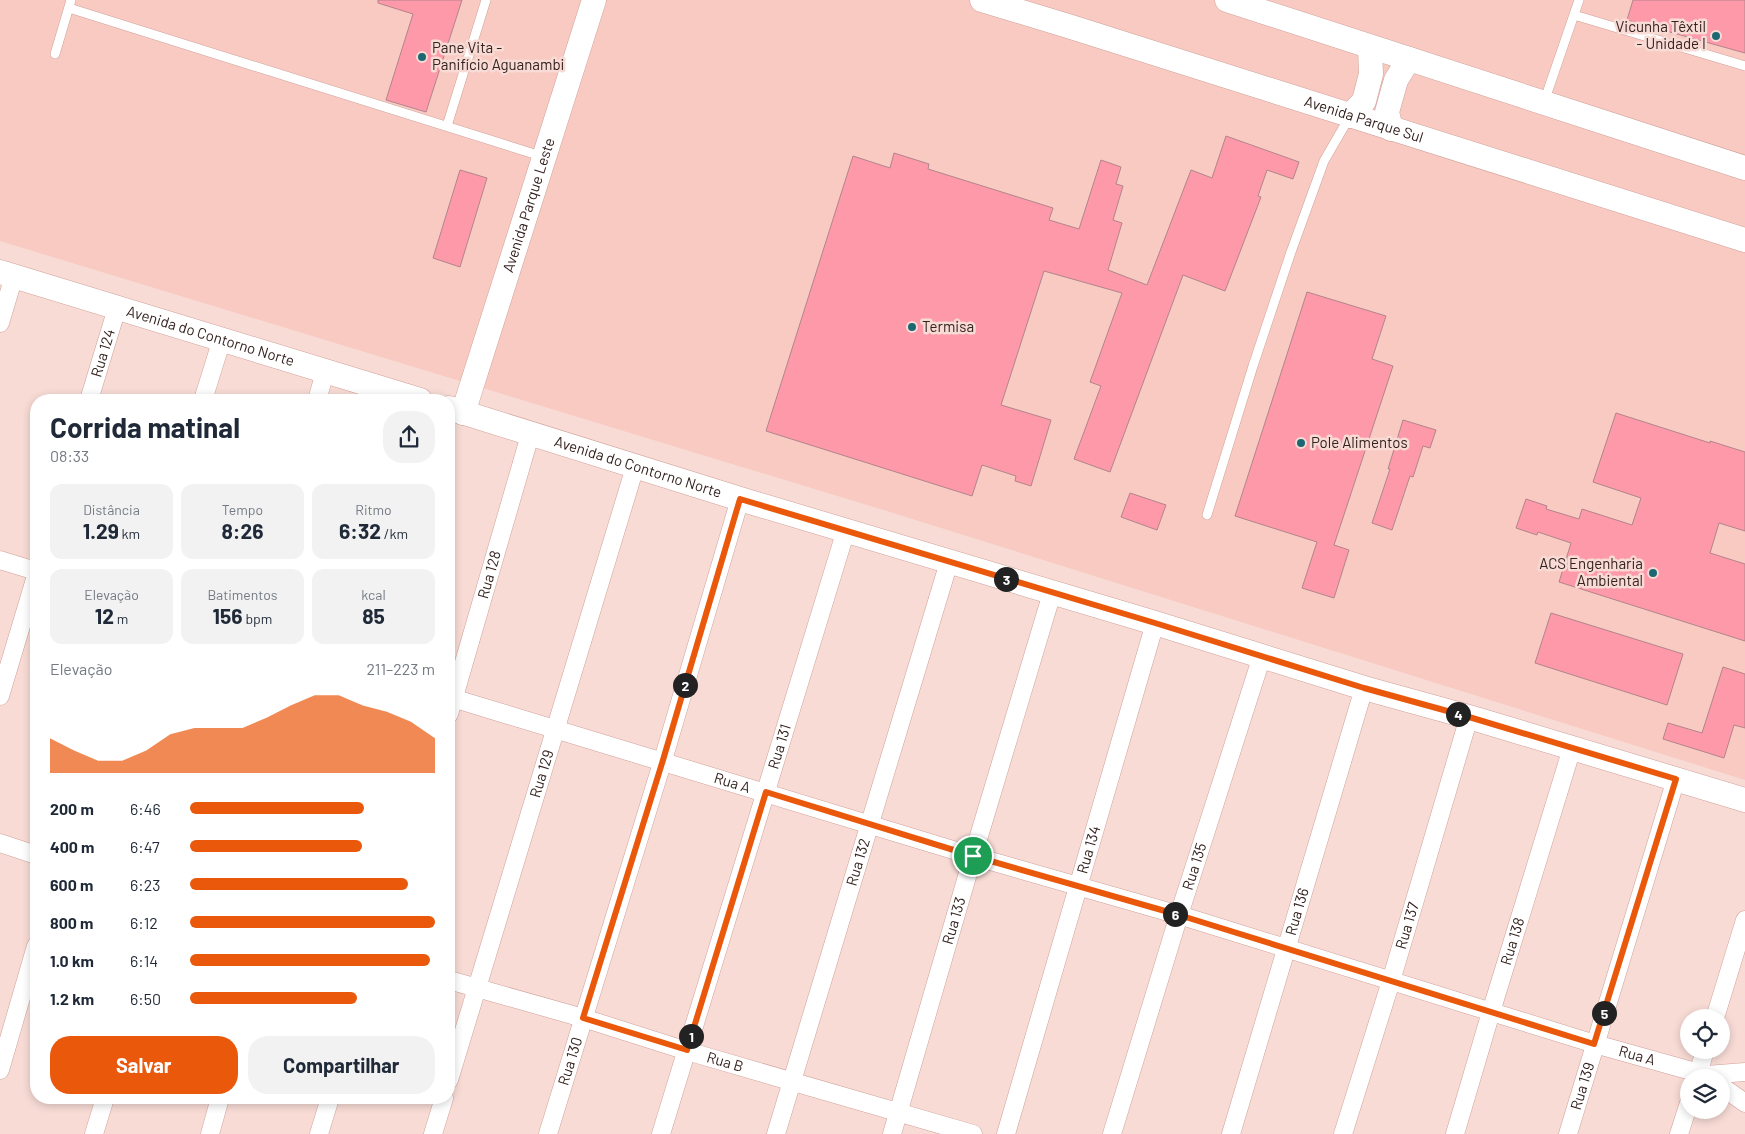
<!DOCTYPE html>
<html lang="pt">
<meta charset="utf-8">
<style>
:root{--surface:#fff;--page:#f2f2f3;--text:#1f2937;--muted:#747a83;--accent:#ea580c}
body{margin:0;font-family:Barlow,sans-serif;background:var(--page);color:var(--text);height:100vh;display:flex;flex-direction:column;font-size:19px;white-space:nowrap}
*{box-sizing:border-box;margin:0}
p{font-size:16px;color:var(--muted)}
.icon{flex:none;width:28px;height:28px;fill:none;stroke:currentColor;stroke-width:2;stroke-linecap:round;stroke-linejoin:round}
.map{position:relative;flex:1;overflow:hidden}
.sheet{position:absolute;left:30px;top:394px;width:425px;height:710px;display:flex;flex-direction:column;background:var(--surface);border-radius:20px;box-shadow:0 2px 8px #0003}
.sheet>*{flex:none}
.buttons{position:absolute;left:1680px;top:1009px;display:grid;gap:10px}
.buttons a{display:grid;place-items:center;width:50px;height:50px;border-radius:50%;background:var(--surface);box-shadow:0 2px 8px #0003;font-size:25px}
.pin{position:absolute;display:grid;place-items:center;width:42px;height:42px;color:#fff;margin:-21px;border:2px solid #fff;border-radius:50%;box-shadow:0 1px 5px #0007}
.km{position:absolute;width:25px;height:25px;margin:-12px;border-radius:50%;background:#222;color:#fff;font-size:14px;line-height:25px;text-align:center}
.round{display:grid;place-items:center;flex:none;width:52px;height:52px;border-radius:20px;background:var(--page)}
.head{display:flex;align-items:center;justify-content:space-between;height:85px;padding:0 20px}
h1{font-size:28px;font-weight:700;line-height:38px}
.figures{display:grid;grid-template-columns:repeat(3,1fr);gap:8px;height:85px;padding:5px 20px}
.figures div{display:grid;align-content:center;border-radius:12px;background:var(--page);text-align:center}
.figures b{font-size:21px;font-weight:700}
.figures small{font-size:14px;font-weight:400}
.figures p{font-size:14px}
.chart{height:140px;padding:10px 20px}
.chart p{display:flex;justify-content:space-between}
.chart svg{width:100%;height:90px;margin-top:5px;fill:var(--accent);opacity:.7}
.action{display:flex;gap:10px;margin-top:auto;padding:10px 20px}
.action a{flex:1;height:58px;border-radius:20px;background:var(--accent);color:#fff;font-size:20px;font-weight:700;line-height:58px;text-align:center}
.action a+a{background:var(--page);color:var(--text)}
ul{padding:0 20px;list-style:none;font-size:16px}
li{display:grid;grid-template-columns:80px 60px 1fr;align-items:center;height:38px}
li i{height:12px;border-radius:6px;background:var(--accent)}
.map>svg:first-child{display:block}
</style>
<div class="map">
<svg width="1745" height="1134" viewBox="0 0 1745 1134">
<rect width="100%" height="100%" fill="#f8dbd5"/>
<path fill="#f8cac2" d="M 0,0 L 1745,0 L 1745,780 L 890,512 L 0,241 Z"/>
<path fill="#fe99a9" stroke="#b2848b" d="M 378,0 L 462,0 L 426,112 L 386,100 L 413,14 L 378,3 Z
M 1633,0 L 1745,0 L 1745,53 L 1627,20 Z
M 1226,136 L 1299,162 L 1293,179 L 1267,170 L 1258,196 L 1261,197 L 1225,291 L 1183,275 L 1110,472 L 1074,459 L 1101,386 L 1090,382 L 1122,293 L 1044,271 L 1001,405 L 1051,420 L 1031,486 L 1015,481 L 1016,476 L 982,465 L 972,496 L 766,431 L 853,156 L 890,168 L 894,153 L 929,164 L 928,169 L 1053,208 L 1049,220 L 1079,229 L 1101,160 L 1121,167 L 1116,184 L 1123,186 L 1113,220 L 1122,223 L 1108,270 L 1147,285 L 1191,170 L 1212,178 Z
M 460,170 L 487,178 L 460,267 L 433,258 Z
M 1307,292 L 1386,316 L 1372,359 L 1393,366 L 1334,545 L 1349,550 L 1334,598 L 1302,588 L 1317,542 L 1235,516 Z
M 1616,413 L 1710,443 L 1710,441 L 1745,452 L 1745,531 L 1719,523 L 1710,553 L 1745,564 L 1745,641 L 1559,582 L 1571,543 L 1538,532 L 1537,535 L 1516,528 L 1526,499 L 1547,506 L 1546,509 L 1579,519 L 1582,509 L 1632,525 L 1641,498 L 1593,482 Z
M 1403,420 L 1436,430 L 1430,448 L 1423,446 L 1413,477 L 1410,476 L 1392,530 L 1372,523 L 1390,469 L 1388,469 Z
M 1130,493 L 1166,505 L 1157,530 L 1121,517 Z
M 1551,613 L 1683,654 L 1667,705 L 1535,663 Z
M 1723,667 L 1745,674 L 1745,728 L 1734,725 L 1724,758 L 1663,739 L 1668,723 L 1702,733 Z"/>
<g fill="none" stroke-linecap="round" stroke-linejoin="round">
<g stroke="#d0a199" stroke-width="10">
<path id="lane" d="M 69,8 L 544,157
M 1574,15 L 1745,66
M 55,54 L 71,0
M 1544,102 L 1579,0
M 447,126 L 486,0
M 1207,515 L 1253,366 L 1291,252 L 1324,161 L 1350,116"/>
</g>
<g stroke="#d0a199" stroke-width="19">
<g id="street">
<path d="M 0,323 L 14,276"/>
<path id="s1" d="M 89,400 L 117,308"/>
<path d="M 203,400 L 222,339"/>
<path d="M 317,400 L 325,372"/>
<path d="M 0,560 L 36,571"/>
<path d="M 0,696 L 36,576"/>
<path id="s2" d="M 449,697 L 973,856 L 1179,915 L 1595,1044 L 1706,1075 L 1745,1072"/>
<path id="s3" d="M 449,714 L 530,435"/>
<path d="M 0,843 L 36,855"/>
<path id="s4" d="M 449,980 L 583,1018 L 687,1051 L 973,1134"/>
<path d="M 1715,1018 L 1745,920"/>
<path d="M 0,1070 L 36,946"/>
<path d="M 1697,1078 L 1705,1050"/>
<path id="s5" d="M 449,1080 L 635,467"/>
<path d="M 1721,1086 L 1745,1103"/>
<path d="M 94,1134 L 105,1098"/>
<path d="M 210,1134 L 220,1098"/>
<path d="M 319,1134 L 330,1098"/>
<path d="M 433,1134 L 444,1098"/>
<path id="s6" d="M 548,1134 L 663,760 L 740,499"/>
<path id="s7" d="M 661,1134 L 846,530"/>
<path id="s8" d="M 776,1134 L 949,562"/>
<path id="s9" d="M 892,1134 L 973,856 L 1052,593"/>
<path id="s10" d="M 1006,1134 L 1155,623"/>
<path id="s11" d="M 1112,1134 L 1179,915 L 1262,656"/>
<path id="s12" d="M 1231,1134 L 1364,688"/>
<path id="s13" d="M 1343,1134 L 1391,981 L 1469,717"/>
<path id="s14" d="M 1455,1134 L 1491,1012 L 1572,748"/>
<path id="s15" d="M 1568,1134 L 1676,779"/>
<path d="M 1679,1134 L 1689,1103"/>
</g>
</g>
<g stroke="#d0a199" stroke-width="25">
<g id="secondary">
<path id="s16" d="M 982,0 L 1068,26 L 1745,240"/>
<path d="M 1227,0 L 1745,168"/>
<path d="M 1350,116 L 1364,101 L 1371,74 L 1370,47"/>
<path d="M 1391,129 L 1387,112 L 1396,80 L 1409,59"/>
<path id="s17" d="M 0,272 L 420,400"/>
<path id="s18" d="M 449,408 L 740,499 L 1155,623 L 1364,688 L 1469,717 L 1745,800"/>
<path id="s19" d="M 463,413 L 594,0"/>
</g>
</g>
<use href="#lane" stroke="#fff" stroke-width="9"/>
<use href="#street" stroke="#fff" stroke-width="18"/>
<use href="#secondary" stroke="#fff" stroke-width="24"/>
</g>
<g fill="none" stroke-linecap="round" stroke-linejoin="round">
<g stroke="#fff" stroke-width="10">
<path id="route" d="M 740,499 L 1155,623 L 1364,688 L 1469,717 L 1676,779 L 1594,1044 L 1179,915 L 973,856 L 766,792 L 687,1050 L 583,1018 L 663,760 Z"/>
</g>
<use href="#route" stroke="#ea580c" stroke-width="6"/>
</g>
<g fill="#1d6772" stroke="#f8dbd5" stroke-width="2">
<circle cx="1716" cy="36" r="5"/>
<circle cx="422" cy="57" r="5"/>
<circle cx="912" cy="327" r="5"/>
<circle cx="1301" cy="443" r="5"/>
<circle cx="1653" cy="573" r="5"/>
</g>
<g text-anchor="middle" stroke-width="5" stroke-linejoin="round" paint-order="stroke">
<g font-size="15" fill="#34221f" stroke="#f8dbd5" text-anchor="start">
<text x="1706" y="32" text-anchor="end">Vicunha Têxtil<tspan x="1706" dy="17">- Unidade I</tspan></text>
<text x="432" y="53">Pane Vita -<tspan x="432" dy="17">Panifício Aguanambi</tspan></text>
<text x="922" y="332">Termisa</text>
<text x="1311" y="448">Pole Alimentos</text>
<text x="1643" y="569" text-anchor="end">ACS Engenharia<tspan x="1643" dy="17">Ambiental</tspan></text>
</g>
<g font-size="15" fill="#34221f" stroke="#f8dbd5">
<text dy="5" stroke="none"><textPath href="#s16" startOffset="400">Avenida Parque Sul</textPath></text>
<text dy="5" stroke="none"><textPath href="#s19" startOffset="218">Avenida Parque Leste</textPath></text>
<text dy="5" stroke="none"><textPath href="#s17" startOffset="220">Avenida do Contorno Norte</textPath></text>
<text dy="5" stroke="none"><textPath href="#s1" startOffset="49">Rua 124</textPath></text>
<text dy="5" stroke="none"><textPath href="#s18" startOffset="198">Avenida do Contorno Norte</textPath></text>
<text dy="5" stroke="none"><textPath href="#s3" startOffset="145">Rua 128</textPath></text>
<text dy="5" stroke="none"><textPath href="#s7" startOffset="405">Rua 131</textPath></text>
<text dy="5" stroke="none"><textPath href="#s5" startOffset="320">Rua 129</textPath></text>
<text dy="5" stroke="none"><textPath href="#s2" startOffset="296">Rua A</textPath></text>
<text dy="5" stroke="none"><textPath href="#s10" startOffset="296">Rua 134</textPath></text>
<text dy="5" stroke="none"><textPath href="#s8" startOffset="284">Rua 132</textPath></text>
<text dy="5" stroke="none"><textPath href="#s11" startOffset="280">Rua 135</textPath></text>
<text dy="5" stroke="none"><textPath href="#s12" startOffset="232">Rua 136</textPath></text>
<text dy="5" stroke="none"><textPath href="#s9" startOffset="222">Rua 133</textPath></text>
<text dy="5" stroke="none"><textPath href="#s13" startOffset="218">Rua 137</textPath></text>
<text dy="5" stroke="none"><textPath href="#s14" startOffset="201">Rua 138</textPath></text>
<text dy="5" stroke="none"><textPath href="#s2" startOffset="1241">Rua A</textPath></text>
<text dy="5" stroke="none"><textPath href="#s6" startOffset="76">Rua 130</textPath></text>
<text dy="5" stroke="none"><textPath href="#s4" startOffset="288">Rua B</textPath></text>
<text dy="5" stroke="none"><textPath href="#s15" startOffset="50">Rua 139</textPath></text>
</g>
</g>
</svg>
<div class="buttons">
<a><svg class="icon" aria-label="locate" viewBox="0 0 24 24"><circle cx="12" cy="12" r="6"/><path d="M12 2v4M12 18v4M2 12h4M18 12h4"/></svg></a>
<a><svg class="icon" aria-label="layers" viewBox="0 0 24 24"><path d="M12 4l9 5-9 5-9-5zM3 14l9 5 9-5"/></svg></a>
</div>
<div class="pin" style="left:973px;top:856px;background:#1e9e55"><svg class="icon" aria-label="arrive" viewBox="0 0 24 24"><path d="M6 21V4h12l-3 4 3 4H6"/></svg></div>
<b class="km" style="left:691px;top:1036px">1</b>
<b class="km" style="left:685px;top:685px">2</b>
<b class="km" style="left:1006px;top:579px">3</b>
<b class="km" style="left:1458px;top:714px">4</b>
<b class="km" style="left:1604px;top:1013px">5</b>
<b class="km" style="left:1175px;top:914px">6</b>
<section class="sheet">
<div class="head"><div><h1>Corrida matinal</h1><p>08:33</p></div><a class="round"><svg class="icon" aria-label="share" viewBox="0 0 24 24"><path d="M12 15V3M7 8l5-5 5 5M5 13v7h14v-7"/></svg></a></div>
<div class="figures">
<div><p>Distância</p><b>1.29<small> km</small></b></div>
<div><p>Tempo</p><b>8:26</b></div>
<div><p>Ritmo</p><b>6:32<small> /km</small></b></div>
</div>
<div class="figures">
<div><p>Elevação</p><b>12<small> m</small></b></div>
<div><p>Batimentos</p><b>156<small> bpm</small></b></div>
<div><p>kcal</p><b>85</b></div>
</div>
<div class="chart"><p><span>Elevação</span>211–223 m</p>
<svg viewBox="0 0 160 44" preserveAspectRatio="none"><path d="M0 44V27L10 33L20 38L30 38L40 33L50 25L60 22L70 22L80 22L90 17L100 11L110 6L120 6L130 11L140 14L150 19L160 27V44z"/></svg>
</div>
<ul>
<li><b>200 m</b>6:46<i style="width:71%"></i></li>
<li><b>400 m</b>6:47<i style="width:70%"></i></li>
<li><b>600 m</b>6:23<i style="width:89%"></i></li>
<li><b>800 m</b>6:12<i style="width:100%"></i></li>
<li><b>1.0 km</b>6:14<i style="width:98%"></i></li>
<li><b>1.2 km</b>6:50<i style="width:68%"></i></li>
</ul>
<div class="action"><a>Salvar</a><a>Compartilhar</a></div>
</section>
</div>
